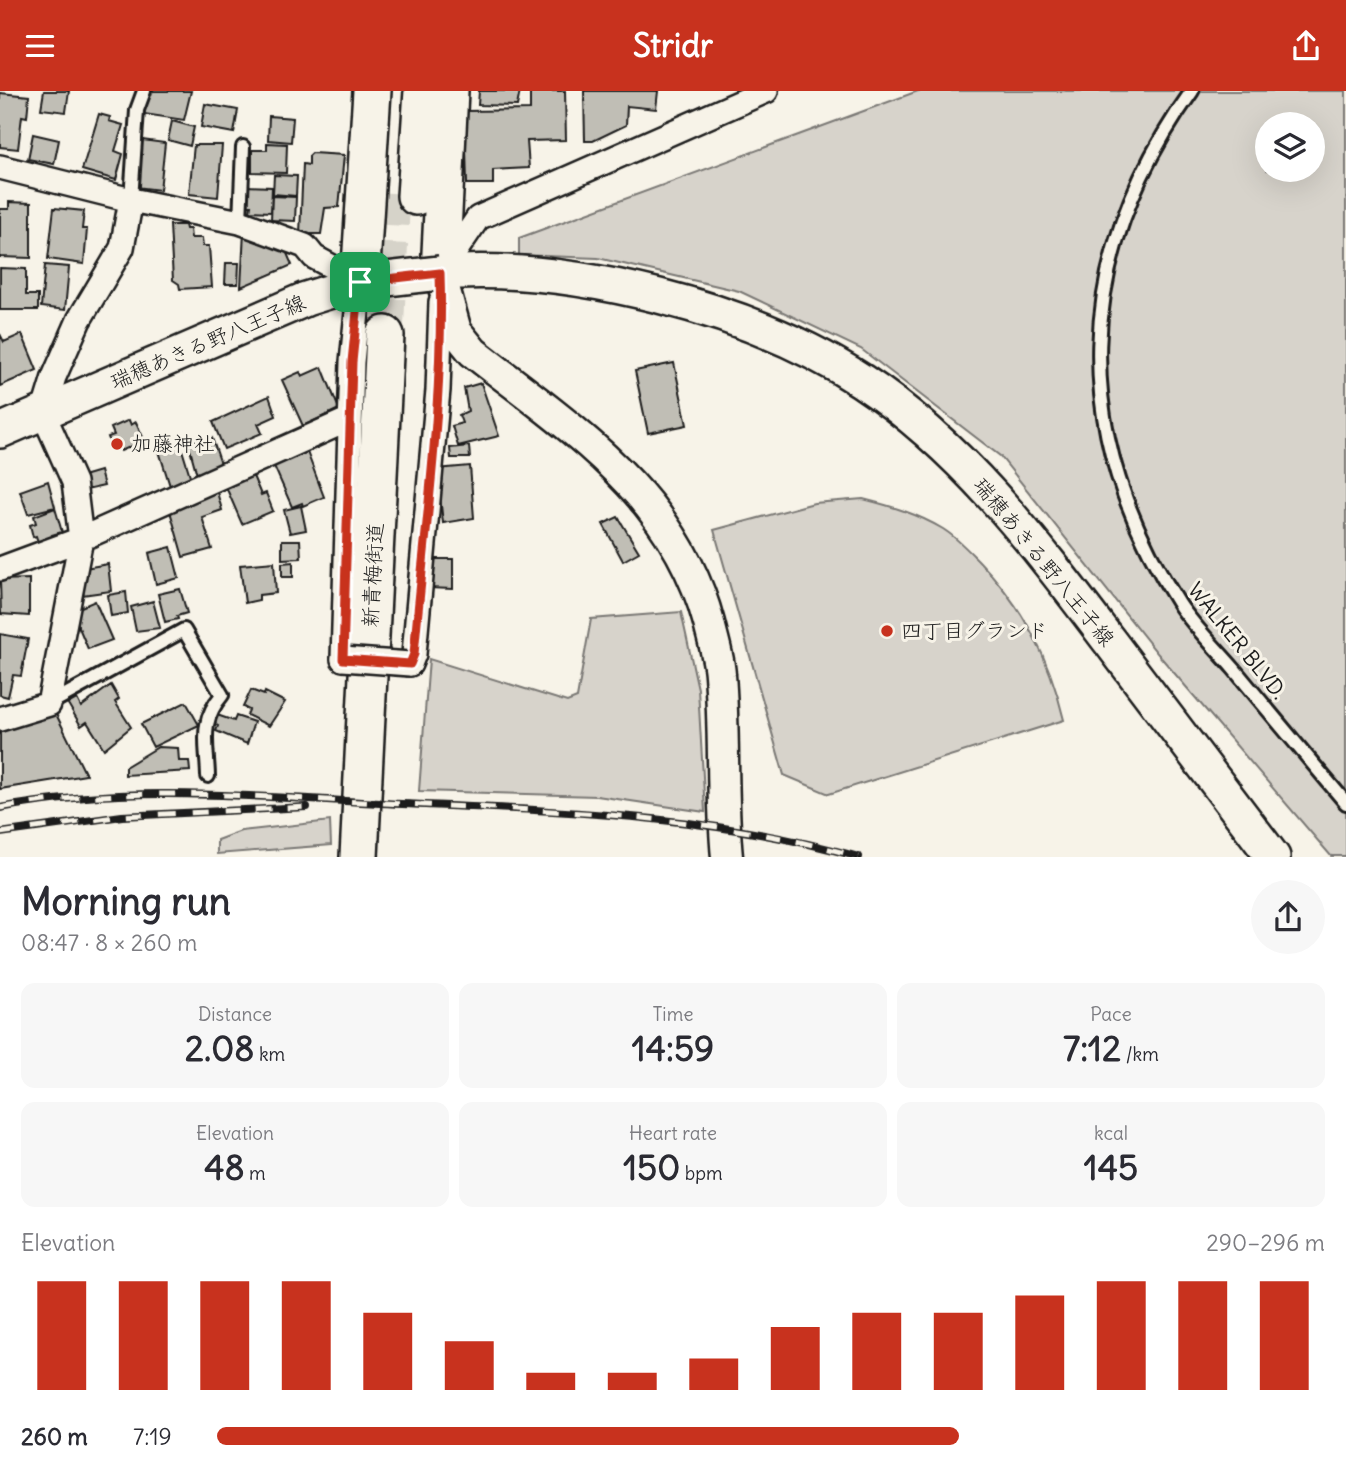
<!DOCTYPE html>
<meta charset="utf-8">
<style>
:root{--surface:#fff;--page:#f7f7f7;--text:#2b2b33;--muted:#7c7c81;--accent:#c8321e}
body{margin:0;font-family:Delius,"Klee One",sans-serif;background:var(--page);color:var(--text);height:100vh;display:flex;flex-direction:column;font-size:26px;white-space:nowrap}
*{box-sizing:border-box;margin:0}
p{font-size:23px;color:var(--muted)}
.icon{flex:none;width:38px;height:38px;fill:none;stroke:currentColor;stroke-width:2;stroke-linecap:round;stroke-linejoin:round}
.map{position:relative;height:766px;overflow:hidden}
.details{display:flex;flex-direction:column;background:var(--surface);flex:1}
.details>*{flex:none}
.tools{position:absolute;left:1255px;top:21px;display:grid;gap:14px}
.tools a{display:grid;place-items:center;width:70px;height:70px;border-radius:50%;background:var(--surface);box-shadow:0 7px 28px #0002;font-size:35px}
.pin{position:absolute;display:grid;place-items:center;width:60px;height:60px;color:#fff;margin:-30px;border-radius:14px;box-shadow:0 4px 10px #0006}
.round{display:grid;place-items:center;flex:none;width:74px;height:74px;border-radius:37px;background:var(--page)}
.head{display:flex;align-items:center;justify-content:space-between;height:119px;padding:0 21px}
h1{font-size:38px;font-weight:700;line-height:52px}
.figures{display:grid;grid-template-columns:repeat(3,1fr);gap:10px;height:119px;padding:7px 21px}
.figures div{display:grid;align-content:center;border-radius:14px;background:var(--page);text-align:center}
.figures b{font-size:35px;font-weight:700}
.figures small{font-size:19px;font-weight:400}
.figures p{font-size:19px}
.chart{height:196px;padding:14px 21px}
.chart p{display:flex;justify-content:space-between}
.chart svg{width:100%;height:126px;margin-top:7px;stroke:var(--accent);stroke-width:6}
ul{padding:0 21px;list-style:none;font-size:23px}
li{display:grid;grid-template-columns:112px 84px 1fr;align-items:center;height:52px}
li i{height:18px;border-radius:9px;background:var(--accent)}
header{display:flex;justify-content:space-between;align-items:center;height:91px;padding:0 21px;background:var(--accent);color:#fff;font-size:32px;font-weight:700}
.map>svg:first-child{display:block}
</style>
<header><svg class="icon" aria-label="menu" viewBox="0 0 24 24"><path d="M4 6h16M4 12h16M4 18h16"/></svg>Stridr<svg class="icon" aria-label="share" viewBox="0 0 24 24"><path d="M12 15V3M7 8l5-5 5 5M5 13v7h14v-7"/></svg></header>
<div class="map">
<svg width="1346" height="766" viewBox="0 0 1346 766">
<rect width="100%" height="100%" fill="#f7f3e8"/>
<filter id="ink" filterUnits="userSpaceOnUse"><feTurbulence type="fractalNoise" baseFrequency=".0143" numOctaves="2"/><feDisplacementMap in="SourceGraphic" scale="14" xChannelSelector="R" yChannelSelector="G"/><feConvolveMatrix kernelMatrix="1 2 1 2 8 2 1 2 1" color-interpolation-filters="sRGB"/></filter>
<g filter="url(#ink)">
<path fill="#d7d3cb" stroke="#7a7874" stroke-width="2" fill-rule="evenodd" d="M 918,0 L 1346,0 L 1346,765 L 1331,765 L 1158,563 L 1000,365 L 861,258 L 739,200 L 598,167 L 519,164 L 519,147 ZM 1267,33 L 1312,33 L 1312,79 L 1267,79 Z
M 863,408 C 891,415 918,423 943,438 C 956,446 968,459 979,470 C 1024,517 1049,566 1064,629 L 829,703 L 784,684 L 714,439 L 814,412 Z
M 681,521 L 698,598 L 705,721 L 597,705 L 419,700 L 429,568 L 567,611 L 577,607 L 591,528 Z
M 330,730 L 331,754 L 217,763 L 217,749 L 241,740 Z"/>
<path fill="#c0beb5" stroke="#1c1c1c" stroke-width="2" d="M 44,0 L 69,0 L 66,21 L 41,18 Z
M 154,0 L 191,0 L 184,29 L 144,23 L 149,1 Z
M 479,0 L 520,0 L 517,15 L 478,14 Z
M 530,0 L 565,0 L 566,49 L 527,50 L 529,77 L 493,79 L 493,93 L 467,93 L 465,20 L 530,19 Z
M 584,0 L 658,0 L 656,18 L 627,15 L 626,34 L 593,50 L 585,50 Z
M 0,2 L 29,5 L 27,26 L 22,25 L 18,58 L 0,56 Z
M 205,13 L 238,19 L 234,42 L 201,36 Z
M 99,23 L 110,26 L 109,30 L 123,34 L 115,60 L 123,63 L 116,89 L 82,79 Z
M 269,25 L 293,27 L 291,51 L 268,49 Z
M 172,30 L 194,36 L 190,55 L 168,49 Z
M 33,43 L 59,49 L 54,73 L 28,68 Z
M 142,49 L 165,52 L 160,99 L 136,96 Z
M 267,52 L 287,53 L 286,82 L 252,81 L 252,59 L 267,59 Z
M 194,54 L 222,54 L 218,106 L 189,103 Z
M 312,62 L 344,64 L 339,116 L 325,117 L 321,143 L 300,143 L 303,73 L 309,74 L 309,65 Z
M 274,84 L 297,85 L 296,105 L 273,103 Z
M 246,95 L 272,96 L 271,121 L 250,120 L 251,114 L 245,114 Z
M 272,105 L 296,106 L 295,130 L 271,129 Z
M 9,111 L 31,112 L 31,167 L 0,166 L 0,118 L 9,118 Z
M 54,117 L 84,120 L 82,138 L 87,138 L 84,173 L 48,168 Z
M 170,134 L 185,134 L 186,138 L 190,138 L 191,147 L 202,147 L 203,155 L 209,155 L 212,196 L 180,198 L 179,193 L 173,189 Z
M 244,141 L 283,153 L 292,174 L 241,196 Z
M 226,172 L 239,172 L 238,193 L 225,193 Z
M 45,174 L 69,176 L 65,219 L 41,216 Z
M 0,177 L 26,178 L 26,204 L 38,204 L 38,219 L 0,219 Z
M 0,243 L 4,251 L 22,243 L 37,279 L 0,295 Z
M 674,272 L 687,334 L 648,342 L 635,280 Z
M 322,276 L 339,318 L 303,335 L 282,289 L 300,281 L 302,285 Z
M 481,292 L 499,345 L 458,355 L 452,335 L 462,332 L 459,324 L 468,320 L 464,297 Z
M 269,305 L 276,325 L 258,333 L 262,342 L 224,358 L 213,331 Z
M 129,329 L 131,334 L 136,331 L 143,346 L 138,349 L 139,352 L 121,360 L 119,355 L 112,357 L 108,346 L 114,344 L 111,337 Z
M 212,347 L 222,376 L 197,384 L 188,351 L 195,349 L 196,352 Z
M 180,352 L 191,388 L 170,395 L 159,360 Z
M 469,355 L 470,367 L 451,367 L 450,357 Z
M 307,361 L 324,406 L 303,415 L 302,412 L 292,416 L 274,375 Z
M 470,375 L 474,427 L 443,432 L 437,378 Z
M 100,380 L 104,395 L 86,399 L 83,385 Z
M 253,385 L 261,404 L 266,402 L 273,420 L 242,433 L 226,396 Z
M 48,390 L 55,416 L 28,423 L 20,400 Z
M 217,401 L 222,419 L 202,426 L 212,458 L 183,466 L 170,420 Z
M 301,415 L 306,439 L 290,442 L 284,419 Z
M 55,417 L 62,441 L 52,444 L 53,447 L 38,451 L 36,445 L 33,446 L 30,434 L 36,432 L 34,425 Z
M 618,426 L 639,461 L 623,470 L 603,433 Z
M 282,449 L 300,449 L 301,467 L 282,468 Z
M 171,456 L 179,487 L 156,493 L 149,462 Z
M 429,468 L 453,468 L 453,498 L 428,497 Z
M 274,471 L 276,502 L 259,504 L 259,509 L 245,512 L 240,474 Z
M 293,471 L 293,486 L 282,486 L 282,472 Z
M 108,473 L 111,500 L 75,505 L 79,478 Z
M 29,488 L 29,525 L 1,523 L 0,489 Z
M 180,498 L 187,522 L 177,525 L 178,528 L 165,531 L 158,503 Z
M 126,501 L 128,522 L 111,525 L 108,504 Z
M 95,510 L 112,549 L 88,558 L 72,520 Z
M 153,510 L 160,537 L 136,540 L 131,516 Z
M 0,543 L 28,548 L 21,585 L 13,584 L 8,606 L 0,604 Z
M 111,594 L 119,608 L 115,611 L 131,636 L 104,658 L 87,631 L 81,635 L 68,613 L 77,608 L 81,616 Z
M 251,599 L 264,604 L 265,601 L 285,611 L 269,635 L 247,624 L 249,619 L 243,616 Z
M 186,611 L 199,634 L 153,656 L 141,633 Z
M 52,615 L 86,684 L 0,698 L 0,633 Z
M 217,624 L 234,630 L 236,625 L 254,631 L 247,653 L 216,640 L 218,635 L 214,633 Z
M 158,656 L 178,657 L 179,670 L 189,670 L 190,680 L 125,684 L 125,676 Z"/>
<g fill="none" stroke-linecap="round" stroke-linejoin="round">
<path stroke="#d6d3c9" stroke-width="37" stroke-dasharray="37 18" stroke-linecap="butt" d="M 385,244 L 392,102"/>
<g stroke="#1c1c1c" stroke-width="18">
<path id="service" d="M 1192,0 C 1073,167 1068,340 1179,513 C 1194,536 1216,557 1234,578 C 1271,623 1309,668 1346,712
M 131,109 L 137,19 L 144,0
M 240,131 L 243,56
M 49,613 L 184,539 L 222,604 C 199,631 207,651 208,685"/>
</g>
<g stroke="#1c1c1c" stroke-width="28">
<path id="minor" d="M 0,76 L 131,109 L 240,131 L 305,155 L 314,166 L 360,191 L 352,271 L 343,568
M 444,177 L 478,127 L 766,0
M 0,478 L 81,448 L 350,328
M 410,573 L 414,563 L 438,299 L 441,211
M 0,628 L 49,613 L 81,448 L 74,391 L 43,322 L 54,286 L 79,229 L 122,157 L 131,109"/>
</g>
<g stroke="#1c1c1c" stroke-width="35">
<path id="tertiary" d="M 440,182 L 456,240 L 473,261 C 571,338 675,403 709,532 C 713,549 719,567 720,584 C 725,645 721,705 727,766"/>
</g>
<g stroke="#1c1c1c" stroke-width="38">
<path id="secondary" d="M 440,182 C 514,176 588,187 659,205 C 730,223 801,250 862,290 C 964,357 1037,455 1110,551 C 1164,622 1218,694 1273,766
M 0,340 L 306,208 L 360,191"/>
</g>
<g stroke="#1c1c1c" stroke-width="42">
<path id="primary" d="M 416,105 L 423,0
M 440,182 L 449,0
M 360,191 L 372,0
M 359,766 L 385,244"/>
</g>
<use href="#service" stroke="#f7f3e8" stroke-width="12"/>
<use href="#minor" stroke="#f7f3e8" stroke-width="23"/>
<use href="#tertiary" stroke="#f7f3e8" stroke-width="30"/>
<use href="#secondary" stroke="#f7f3e8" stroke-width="33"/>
<use href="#primary" stroke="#f7f3e8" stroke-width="37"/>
<g stroke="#1c1c1c" stroke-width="8">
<path id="rail" d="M 0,717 C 134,692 267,707 402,713 C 556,720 710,723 859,766
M 0,742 L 122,725 L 307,716"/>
</g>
<use href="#rail" stroke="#f7f3e8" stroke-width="5" stroke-dasharray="16" stroke-linecap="butt"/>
<g stroke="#1c1c1c" stroke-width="28" stroke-linecap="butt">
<path id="minor-bridge" d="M 343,568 L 410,573"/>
</g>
<g stroke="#1c1c1c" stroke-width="38" stroke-linecap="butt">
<path id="secondary-bridge" d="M 360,191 L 440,182"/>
</g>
<use href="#minor-bridge" stroke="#f7f3e8" stroke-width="23"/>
<use href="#secondary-bridge" stroke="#f7f3e8" stroke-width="33"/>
</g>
</g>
<g fill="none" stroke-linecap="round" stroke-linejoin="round" filter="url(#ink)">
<g stroke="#fff" stroke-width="14">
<path id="route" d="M 440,182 C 444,309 425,437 414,563 L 410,573 L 343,568 L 352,271 L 360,191 Z"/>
</g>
<use href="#route" stroke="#c8321e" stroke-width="9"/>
</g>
<g fill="#c8321e" stroke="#f7f3e8" stroke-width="2.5">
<circle cx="117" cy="353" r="7"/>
<circle cx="887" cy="540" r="7"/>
</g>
<g text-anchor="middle" stroke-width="6" stroke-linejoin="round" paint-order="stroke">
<g font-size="21" fill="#1c1c1c" stroke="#f7f3e8">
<text transform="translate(208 251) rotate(-23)" y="7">瑞穂あきる野八王子線</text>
<text transform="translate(1044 471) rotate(51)" y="7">瑞穂あきる野八王子線</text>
<text transform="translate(373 484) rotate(-87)" y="7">新青梅街道</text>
<text transform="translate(1237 550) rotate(51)" y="7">WALKER BLVD.</text>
</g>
<g font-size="21" fill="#1c1c1c" stroke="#f7f3e8" text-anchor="start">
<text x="131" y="360">加藤神社</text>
<text x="901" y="547">四丁目グランド</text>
</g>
</g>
</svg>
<div class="tools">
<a><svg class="icon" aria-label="layers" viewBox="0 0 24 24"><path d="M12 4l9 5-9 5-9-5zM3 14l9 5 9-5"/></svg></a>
</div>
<div class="pin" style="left:360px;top:191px;background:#1e9e55"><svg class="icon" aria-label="arrive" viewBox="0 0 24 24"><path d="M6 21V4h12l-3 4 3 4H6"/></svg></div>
</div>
<section class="details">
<div class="head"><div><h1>Morning run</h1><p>08:47 · 8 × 260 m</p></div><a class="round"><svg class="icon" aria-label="share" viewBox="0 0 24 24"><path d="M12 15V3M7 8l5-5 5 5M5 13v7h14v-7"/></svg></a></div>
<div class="figures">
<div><p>Distance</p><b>2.08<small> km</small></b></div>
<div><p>Time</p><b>14:59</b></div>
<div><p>Pace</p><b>7:12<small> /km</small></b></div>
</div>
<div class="figures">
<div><p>Elevation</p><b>48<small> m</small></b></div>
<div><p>Heart rate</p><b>150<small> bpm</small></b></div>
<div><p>kcal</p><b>145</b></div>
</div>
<div class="chart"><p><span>Elevation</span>290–296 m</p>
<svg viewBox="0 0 160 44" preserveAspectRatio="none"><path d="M5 44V6M15 44V6M25 44V6M35 44V6M45 44V17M55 44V27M65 44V38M75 44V38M85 44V33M95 44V22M105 44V17M115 44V17M125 44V11M135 44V6M145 44V6M155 44V6"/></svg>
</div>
<ul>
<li><b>260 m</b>7:19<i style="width:67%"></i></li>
</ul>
</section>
